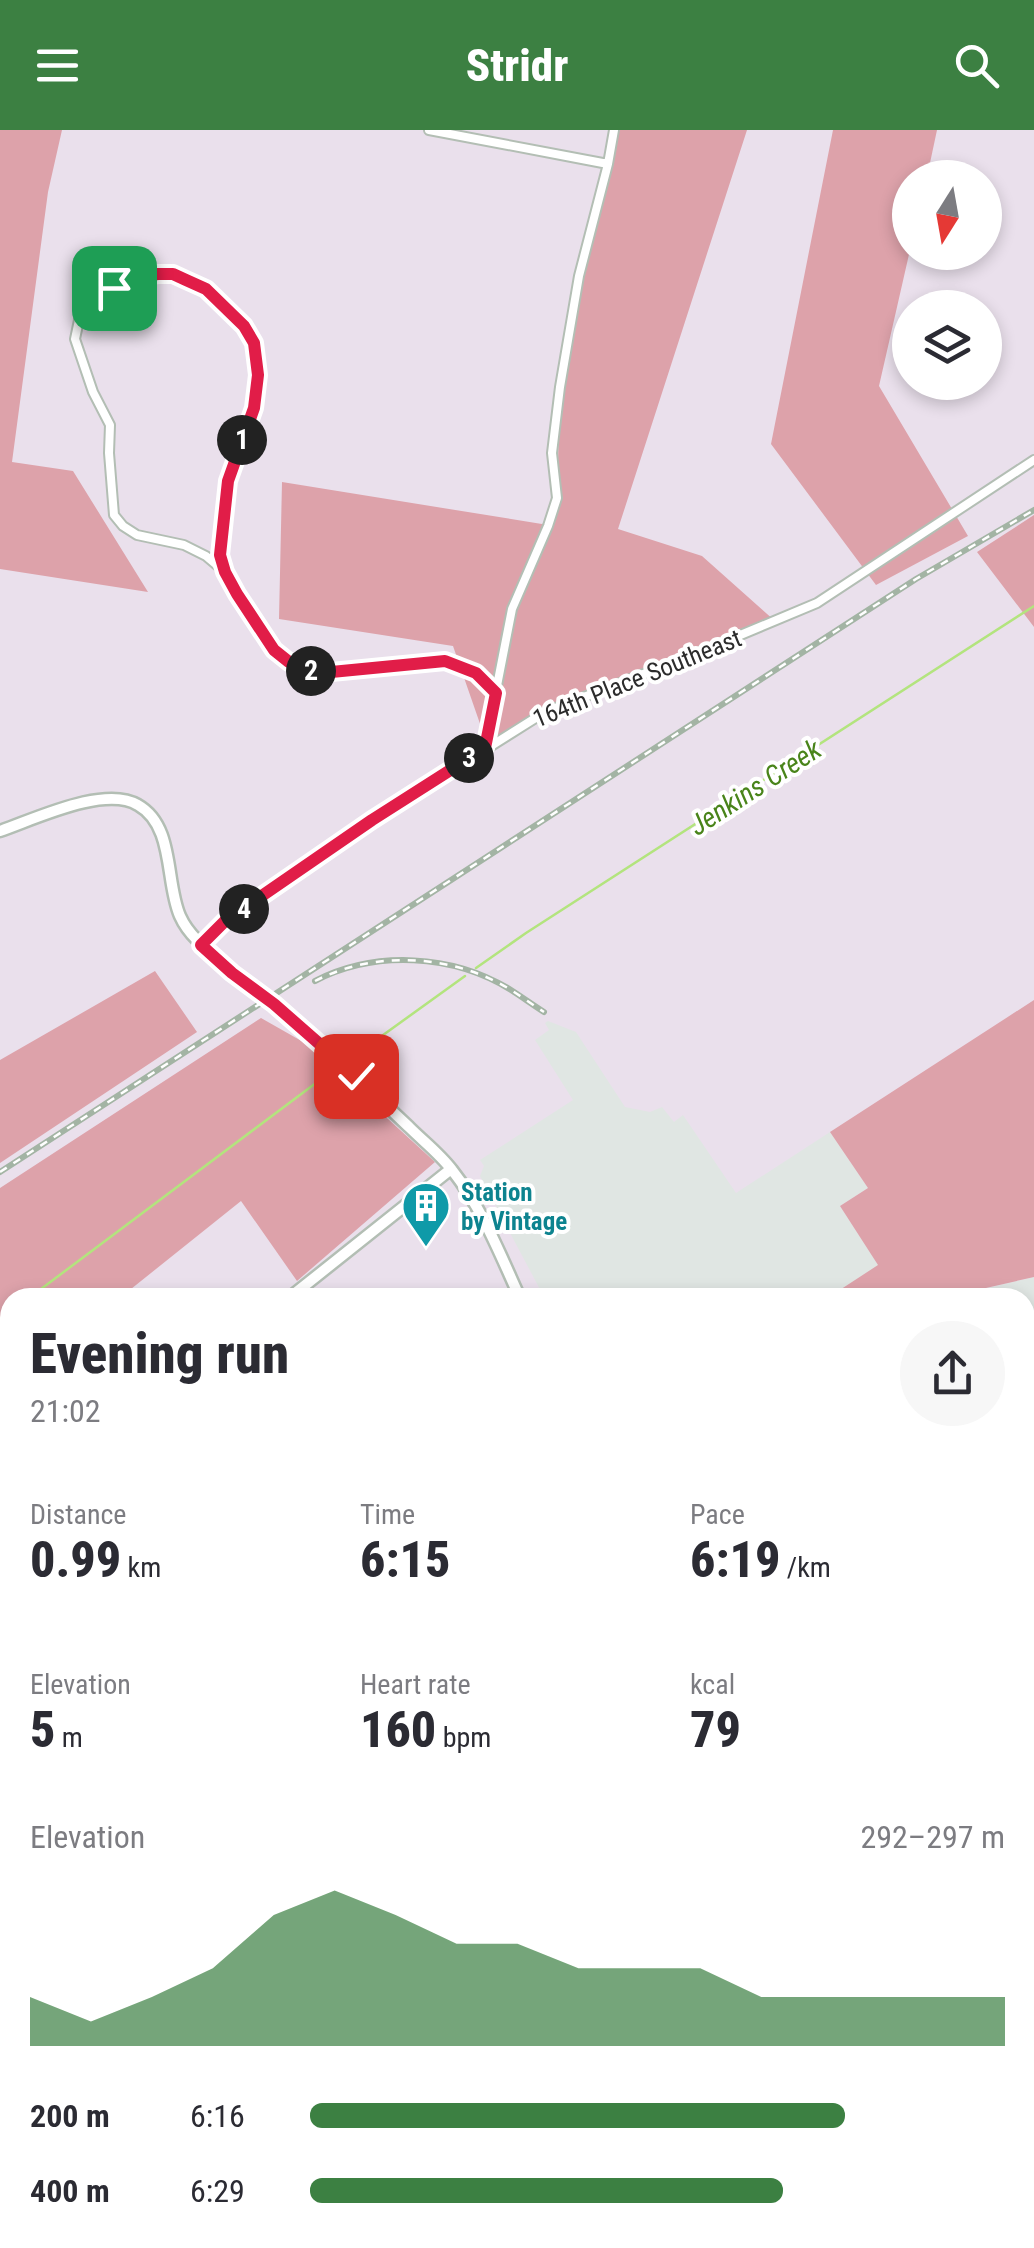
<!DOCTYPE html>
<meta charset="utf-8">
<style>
:root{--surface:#fff;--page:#f7f7f7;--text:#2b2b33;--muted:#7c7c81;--accent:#3c8042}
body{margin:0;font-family:"Roboto Condensed",sans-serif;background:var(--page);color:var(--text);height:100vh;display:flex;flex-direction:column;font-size:38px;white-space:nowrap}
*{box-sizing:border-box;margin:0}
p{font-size:32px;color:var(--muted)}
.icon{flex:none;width:55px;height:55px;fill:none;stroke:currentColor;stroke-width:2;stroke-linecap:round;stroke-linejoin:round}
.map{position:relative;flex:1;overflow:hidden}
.panel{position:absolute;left:0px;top:1158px;width:1035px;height:962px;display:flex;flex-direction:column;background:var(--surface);border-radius:30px 30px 0 0;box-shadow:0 5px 15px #0003}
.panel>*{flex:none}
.needle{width:65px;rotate:191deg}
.buttons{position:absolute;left:892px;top:30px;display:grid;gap:20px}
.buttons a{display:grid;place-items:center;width:110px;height:110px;border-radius:50%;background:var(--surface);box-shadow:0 5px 15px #0003;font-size:50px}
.pin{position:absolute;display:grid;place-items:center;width:85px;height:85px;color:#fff;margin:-42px;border-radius:20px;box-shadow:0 5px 15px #0006}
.km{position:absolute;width:50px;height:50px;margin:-25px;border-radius:50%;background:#222;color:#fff;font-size:28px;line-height:50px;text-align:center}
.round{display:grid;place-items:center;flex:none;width:105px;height:105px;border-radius:52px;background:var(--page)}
.summary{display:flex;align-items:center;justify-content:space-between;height:170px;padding:0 30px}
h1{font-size:55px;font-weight:800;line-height:75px}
.stats{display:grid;grid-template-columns:repeat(3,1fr);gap:15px;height:170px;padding:10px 30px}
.stats div{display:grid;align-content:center}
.stats b{font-size:50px;font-weight:800}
.stats small{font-size:28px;font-weight:400}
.stats p{font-size:28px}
.chart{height:280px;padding:20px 30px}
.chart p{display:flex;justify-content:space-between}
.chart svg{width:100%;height:180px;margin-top:10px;fill:var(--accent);opacity:.7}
ul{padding:0 30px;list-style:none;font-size:32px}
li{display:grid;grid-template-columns:160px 120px 1fr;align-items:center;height:75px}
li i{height:25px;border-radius:12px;background:var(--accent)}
header{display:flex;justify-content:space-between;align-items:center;height:130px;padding:0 30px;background:var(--accent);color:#fff;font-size:45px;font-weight:800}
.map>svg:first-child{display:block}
</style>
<header><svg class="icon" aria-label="menu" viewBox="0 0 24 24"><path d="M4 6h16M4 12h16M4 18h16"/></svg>Stridr<svg class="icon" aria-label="search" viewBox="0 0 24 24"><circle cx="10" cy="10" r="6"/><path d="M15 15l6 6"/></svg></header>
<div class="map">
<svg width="1034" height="2118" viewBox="0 0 1034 2118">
<rect width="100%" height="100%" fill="#eae0ec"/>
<path fill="#e0e6e3" d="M 548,891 L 576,902 L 625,977 L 650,982 L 662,977 L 674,992 L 683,985 L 736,1063 L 830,1002 L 868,1058 L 840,1076 L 879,1136 L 829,1167 L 544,1167 L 480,1046 L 484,1036 L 480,1030 L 573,970 L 535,910 L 549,900 L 545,893 Z
M 1034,1147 L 1034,1765 L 1025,1772 L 1025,1168 L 946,1168 Z"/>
<path fill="#dda2aa" d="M 0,0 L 62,0 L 48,62 L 12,332 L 73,341 L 148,462 L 0,439 Z
M 611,0 L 747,0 L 618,399 L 702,426 L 775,491 L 486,611 L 453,516 L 279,489 L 282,352 L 548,395 L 557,368 L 560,257 Z
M 833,0 L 937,0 L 927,47 L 910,48 L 910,120 L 879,256 L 968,406 L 876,455 L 771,314 Z
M 1034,385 L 1034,497 L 977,422 Z
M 155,841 L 197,902 L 0,1033 L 0,930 Z
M 1034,870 L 1034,1147 L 946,1167 L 829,1167 L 878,1135 L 840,1076 L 868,1058 L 830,1002 Z
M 261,888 L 305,913 L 435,1032 L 297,1151 L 241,1071 L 121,1167 L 10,1168 L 10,1257 L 0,1265 L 0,1058 Z
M 1034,1765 L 1034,1965 L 1025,1969 L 1025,1772 Z"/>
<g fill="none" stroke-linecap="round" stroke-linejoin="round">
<path stroke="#b3e47e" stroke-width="2.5" d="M 476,838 L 526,803 L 1034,476
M 347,931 L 465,846
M 29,1168 L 340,935
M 0,1189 L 10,1182"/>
<g stroke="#b3beb4" stroke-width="12">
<path id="street" d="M 429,0 L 608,34
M 225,442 L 220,425 L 220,411 L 228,351 L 253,278 L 258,245 L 257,219 L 244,196 L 206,159 L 173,145 L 144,146 L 105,162 L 79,190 L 75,209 L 93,262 L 110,295 L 109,323 L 114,385 L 123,396 L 137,405 L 184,415 L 206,426 L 225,442 L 274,520 L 289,532 L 321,543 L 445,531 L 476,543 L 495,563
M 485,617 L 512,479 L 548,396 L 557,368 L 552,323 L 560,257 L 579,146 L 608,34 L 614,0
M 201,815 L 224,792 L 372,691 L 545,582 L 695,524 L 817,473 L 1034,330
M 1025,1604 L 1034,1605
M 0,1718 L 10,1719
M 90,2110 L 91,2118
M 135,2118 L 136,2110"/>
</g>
<g stroke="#b3beb4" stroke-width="15">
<path id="secondary" d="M 0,701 C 35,689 105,655 138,675 C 175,696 165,752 180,786 C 184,795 190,803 197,810 C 224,841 260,862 291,889 C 331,924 370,960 409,997 C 423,1011 440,1024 452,1040 C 482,1078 500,1124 520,1168
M 289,1168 L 451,1039
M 0,1399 L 10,1391"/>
</g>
<g stroke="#fff" stroke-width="18">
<path id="highway" d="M 1025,1990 L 1034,1986
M 1025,2028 L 1034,2024
M 1025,2047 L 1034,2042
M 718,2118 L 736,2110
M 790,2118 L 803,2110
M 904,2118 L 916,2110"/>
</g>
<use href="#street" stroke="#fff" stroke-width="8"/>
<use href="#secondary" stroke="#fff" stroke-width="10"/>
<use href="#highway" stroke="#bf68ef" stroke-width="12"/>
<g stroke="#a3b4a4" stroke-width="6">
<path id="rail" d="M 315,851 C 375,820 453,824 511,860 C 522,867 533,875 544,882
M 0,1042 L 916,449 L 1034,380"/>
</g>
<use href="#rail" stroke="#fff" stroke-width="2.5" stroke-dasharray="8" stroke-linecap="butt"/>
<g stroke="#b3beb4" stroke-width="15" stroke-linecap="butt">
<path id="secondary-bridge" d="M 867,2110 L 871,2118"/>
</g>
<use href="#secondary-bridge" stroke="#fff" stroke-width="10"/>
</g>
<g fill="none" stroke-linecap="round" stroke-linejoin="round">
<g stroke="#fff" stroke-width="20">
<path id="route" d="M 114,158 L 144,146 L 158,144 L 173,144 L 186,150 L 206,159 L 244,196 L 254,213 L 258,245 L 254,278 L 228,351 L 220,425 L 225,442 L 237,464 L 274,520 L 289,532 L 321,543 L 445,531 L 476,543 L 496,563 L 485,618 L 372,690 L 224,792 L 201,815 L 232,843 L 274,874 L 356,946"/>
</g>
<use href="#route" stroke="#e11d48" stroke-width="12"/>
</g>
<defs>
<g id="building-pin" transform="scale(2.5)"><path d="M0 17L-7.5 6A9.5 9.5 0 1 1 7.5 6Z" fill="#0f9aa8" stroke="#fff"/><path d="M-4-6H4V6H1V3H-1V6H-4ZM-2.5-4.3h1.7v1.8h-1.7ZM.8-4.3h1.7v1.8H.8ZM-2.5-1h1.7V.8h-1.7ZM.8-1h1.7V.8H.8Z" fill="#fff"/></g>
</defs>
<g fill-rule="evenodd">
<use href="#building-pin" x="426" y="1076"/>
</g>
<g text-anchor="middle" stroke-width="8" stroke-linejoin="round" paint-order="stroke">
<g font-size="25" fill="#2c2c2c" stroke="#fff">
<text transform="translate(637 548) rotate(-22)" y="9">164th Place Southeast</text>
</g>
<g font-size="25" font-weight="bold" fill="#0d838f" stroke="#fff" text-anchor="start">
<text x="461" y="1071">Station<tspan x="461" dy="29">by Vintage</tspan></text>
</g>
<g font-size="28" font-style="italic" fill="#49841a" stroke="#fff">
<text transform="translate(755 657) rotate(-33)" y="10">Jenkins Creek</text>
</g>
</g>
</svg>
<div class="buttons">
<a><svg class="needle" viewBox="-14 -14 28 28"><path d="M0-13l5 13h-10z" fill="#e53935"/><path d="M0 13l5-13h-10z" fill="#7c7c81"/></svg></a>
<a><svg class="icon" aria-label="layers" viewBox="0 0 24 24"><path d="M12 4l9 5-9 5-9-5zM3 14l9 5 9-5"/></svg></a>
</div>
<div class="pin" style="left:114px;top:158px;background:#1e9e55"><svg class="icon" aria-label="arrive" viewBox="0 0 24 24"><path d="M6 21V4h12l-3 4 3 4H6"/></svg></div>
<div class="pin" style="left:356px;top:946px;background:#d93025"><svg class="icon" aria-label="check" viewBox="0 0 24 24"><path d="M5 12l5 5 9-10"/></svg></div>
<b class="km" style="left:242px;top:310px">1</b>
<b class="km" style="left:311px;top:541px">2</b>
<b class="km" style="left:469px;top:628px">3</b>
<b class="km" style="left:244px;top:779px">4</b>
<section class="panel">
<div class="summary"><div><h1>Evening run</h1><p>21:02</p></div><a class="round"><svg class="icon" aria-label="share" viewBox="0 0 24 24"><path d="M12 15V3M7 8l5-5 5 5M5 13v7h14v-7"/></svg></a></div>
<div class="stats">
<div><p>Distance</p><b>0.99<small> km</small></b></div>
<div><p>Time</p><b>6:15</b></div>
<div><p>Pace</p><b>6:19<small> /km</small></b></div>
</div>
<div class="stats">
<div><p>Elevation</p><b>5<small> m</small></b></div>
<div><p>Heart rate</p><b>160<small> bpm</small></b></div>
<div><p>kcal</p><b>79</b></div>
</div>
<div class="chart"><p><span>Elevation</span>292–297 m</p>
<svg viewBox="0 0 160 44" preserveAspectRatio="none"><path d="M0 44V32L10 38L20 32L30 25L40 12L50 6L60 12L70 19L80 19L90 25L100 25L110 25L120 32L130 32L140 32L150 32L160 32V44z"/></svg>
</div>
<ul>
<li><b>200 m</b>6:16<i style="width:77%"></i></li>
<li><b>400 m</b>6:29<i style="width:68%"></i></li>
</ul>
</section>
</div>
